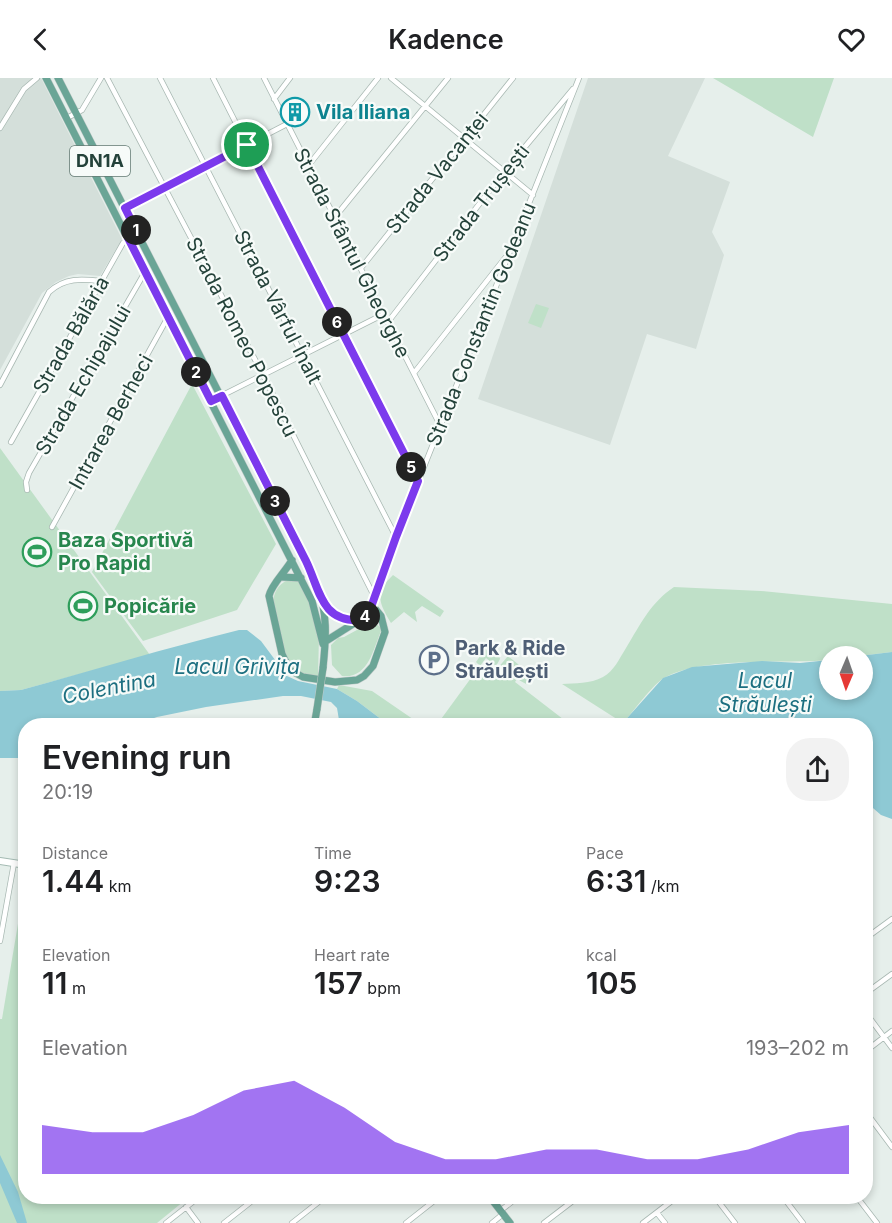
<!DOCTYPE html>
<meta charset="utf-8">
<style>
:root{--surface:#fff;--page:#f2f2f2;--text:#202124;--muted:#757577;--accent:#7c3aed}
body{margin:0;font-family:Inter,sans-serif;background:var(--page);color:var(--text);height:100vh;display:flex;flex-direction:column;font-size:22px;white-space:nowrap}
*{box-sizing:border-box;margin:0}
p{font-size:20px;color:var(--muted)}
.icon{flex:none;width:33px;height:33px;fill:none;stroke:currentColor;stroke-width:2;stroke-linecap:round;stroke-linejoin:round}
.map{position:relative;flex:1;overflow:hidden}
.sheet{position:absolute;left:18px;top:640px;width:855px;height:486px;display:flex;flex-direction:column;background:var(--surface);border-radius:24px;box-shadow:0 3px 9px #0003}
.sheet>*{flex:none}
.needle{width:39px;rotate:182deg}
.fabs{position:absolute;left:819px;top:568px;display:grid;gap:12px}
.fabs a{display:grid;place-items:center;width:54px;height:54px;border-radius:50%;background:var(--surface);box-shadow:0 3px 9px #0003;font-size:30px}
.pin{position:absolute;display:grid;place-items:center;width:51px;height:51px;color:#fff;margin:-26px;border:3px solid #fff;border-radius:50%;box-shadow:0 2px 6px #0007}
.km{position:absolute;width:30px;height:30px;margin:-15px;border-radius:50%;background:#222;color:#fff;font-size:16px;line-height:30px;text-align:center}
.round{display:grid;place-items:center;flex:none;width:63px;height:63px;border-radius:24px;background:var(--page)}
.overview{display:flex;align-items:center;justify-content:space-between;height:102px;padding:0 24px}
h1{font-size:33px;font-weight:600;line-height:45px}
.figures{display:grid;grid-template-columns:repeat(3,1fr);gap:9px;height:102px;padding:6px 24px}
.figures div{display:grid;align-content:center}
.figures b{font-size:30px;font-weight:600}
.figures small{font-size:16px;font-weight:400}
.figures p{font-size:16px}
.chart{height:168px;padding:12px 24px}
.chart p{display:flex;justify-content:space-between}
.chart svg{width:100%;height:108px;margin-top:6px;fill:var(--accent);opacity:.7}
header{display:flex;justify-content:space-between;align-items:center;height:78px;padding:0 24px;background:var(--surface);font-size:27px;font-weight:600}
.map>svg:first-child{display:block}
</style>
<header><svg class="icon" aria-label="back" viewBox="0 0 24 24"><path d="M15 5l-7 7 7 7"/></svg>Kadence<svg class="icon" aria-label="heart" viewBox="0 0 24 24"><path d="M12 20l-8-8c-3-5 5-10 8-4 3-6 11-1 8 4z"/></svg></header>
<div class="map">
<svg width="892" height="1145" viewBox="0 0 892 1145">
<rect width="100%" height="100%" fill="#e6efeb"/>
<path fill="#d4dfda" d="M 0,0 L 41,0 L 122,161 L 100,198 L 78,196 L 69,198 L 56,204 L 42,215 L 0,292 Z
M 588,0 L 705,0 L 668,78 L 730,104 L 712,154 L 724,177 L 696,271 L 647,256 L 610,367 L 478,321 Z"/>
<path fill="#bfe0c8" d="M 713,0 L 834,0 L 813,59 Z
M 536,226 L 549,230 L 541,250 L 528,245 Z
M 192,306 L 276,466 L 237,532 L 143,563 L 92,494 Z
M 0,370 L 150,577 L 21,612 L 0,613 Z
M 393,497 L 444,533 L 440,539 L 422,528 L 415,534 L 417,544 L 404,534 L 391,545 C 379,525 374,515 393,497 Z
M 288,502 L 298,503 L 306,514 L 319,558 L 318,599 C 314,598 308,598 304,597 C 281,589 278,547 273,526 C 273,515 278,506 288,502 Z
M 674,509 L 761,513 L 892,526 L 892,574 L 851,579 L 830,579 L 829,582 C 785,586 701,578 664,600 C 653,606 633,634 623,645 L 562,606 C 575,605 590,606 603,599 C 614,593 619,581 626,570 C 640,547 651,524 674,509 Z
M 373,543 L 380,549 L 381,553 C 373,572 368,601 342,598 L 332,587 L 331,567 L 338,560 L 344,559 L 366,547 L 368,544 Z
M 485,571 L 494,578 L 498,573 L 500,581 L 496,588 L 486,580 L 480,588 L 476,584 Z
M 508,578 L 529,595 L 530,606 L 528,607 L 517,601 L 515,604 L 572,648 L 436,648 L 471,600 L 497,591 Z
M 339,607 L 372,613 L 423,648 L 390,648 L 357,623 L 337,611 Z
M 25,804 L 26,1119 L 189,1119 L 157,1145 L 0,1145 L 0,941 L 2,941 Z"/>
<path fill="#8ec9d4" d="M 239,552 L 247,552 L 261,563 L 287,598 L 298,603 L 337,611 L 357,623 L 390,648 L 340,648 L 337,630 L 331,624 L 301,618 L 283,618 L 206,629 L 157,639 L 131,648 L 26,648 L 25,680 L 0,680 L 0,613 L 21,612 C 94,592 166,570 239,552 Z
M 892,574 L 892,741 L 881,737 L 866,724 L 866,648 L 620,648 L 663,600 L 692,589 L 762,583 L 800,585 L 829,582 L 830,612 L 862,612 L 862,579 L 851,579 Z
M 0,1077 L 18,1114 L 27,1145 L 17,1145 L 0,1105 Z"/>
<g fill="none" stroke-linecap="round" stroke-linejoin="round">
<g stroke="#a8b8b2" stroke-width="6">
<path id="minor" d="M 107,0 L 261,293 L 375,520
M 160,0 L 396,459
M 213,0 L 418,403
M 264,0 L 441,349
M 391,0 L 533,117
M 274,21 L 290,0
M 67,40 L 82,32 L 101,0
M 0,50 L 24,11 L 37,0
M 308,88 L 378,0
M 125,130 L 287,46
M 335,139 L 448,0
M 361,190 L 513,0
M 388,244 L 504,94 L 573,11
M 414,295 L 505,180
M 0,307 L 49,214 C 65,199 82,201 102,203
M 211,323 L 384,236
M 11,364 L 123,165 L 137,154
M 27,412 L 26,404 L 29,395 L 145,194
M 52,449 L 168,239
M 374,521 L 396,459 L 579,0
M 866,860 L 892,841
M 0,863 L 14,785
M 866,915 L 892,896
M 866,935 L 892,970
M 866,973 L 892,953
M 866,1034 L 892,1069
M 715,1119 L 735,1145
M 783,1119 L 803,1145
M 857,1119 L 877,1145
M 186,1129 L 198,1145
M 500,1133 L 518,1119
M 657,1135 L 665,1145
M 166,1145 L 199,1119
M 224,1145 L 257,1119
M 292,1145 L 325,1119
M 406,1145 L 439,1119
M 492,1145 L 503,1136
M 544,1145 L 578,1119
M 643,1145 L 677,1119"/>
</g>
<g stroke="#a4bbb3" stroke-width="8">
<path id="secondary" d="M 0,783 L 26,787"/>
</g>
<g stroke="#c2cac8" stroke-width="8">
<path id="primary" d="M 46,0 L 312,523 L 323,566
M 58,0 L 317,507 C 328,534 326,561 323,590
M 292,482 C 286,493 271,507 269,518 L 282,576 L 290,592 L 303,599 L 335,604 L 357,602 L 364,598 L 373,588 L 385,554 L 381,538 L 372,527 L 364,539 L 326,563
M 282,499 L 301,500
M 323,527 L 343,542 L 358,542
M 314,648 L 317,631
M 490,1119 L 510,1145"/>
</g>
<use href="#minor" stroke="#fff" stroke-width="4.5"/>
<use href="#secondary" stroke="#fff" stroke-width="6"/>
<use href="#primary" stroke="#6aa596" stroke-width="7"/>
<g stroke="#c2cac8" stroke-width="8" stroke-linecap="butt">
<path id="primary-bridge" d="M 317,631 L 323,590"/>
</g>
<use href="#primary-bridge" stroke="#6aa596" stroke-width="7"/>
</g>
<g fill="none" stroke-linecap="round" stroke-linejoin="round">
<g stroke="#fff" stroke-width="12">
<path id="route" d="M 247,67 L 418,403 L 396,459 L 370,532 L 360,542 C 321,544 320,512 306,483 L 222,318 L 211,323 L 128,160 L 137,154 L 125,130 Z"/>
</g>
<use href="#route" stroke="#7c3aed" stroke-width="8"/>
</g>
<defs>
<g id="building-ring" transform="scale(1.5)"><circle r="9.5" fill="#f7fbf9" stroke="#0f9aa8" stroke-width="1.5"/><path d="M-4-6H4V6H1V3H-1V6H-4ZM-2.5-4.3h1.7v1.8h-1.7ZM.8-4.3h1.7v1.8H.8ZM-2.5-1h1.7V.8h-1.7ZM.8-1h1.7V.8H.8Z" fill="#0f9aa8"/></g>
<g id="stadium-ring" transform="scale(1.5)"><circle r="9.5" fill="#f7fbf9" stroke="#2e9e5b" stroke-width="1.5"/><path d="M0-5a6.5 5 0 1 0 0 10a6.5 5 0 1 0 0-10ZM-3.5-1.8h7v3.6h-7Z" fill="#2e9e5b"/></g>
<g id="parking-ring" transform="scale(1.5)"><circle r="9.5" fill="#f7fbf9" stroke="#5c6f8a" stroke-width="1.5"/><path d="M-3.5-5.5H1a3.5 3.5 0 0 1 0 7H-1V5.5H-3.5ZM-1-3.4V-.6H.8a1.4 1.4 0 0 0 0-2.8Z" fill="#5c6f8a"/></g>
</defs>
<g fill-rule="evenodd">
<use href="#building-ring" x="295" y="34"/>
<use href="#stadium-ring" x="37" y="474"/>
<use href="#stadium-ring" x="83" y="528"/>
<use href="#parking-ring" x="434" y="582"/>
</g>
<g text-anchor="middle" stroke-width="4.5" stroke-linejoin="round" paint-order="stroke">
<rect fill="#f7fbf9" stroke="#637a73" stroke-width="1.5" x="70" y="68" width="60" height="30" rx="4.5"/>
<g font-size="18" font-weight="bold" fill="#24423a">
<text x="100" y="89">DN1A</text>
</g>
<g font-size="20" font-weight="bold" fill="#0d838f" stroke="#f7fbf9" text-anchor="start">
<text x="316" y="41">Vila Iliana</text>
</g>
<g font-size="20" fill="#24423a" stroke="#f7fbf9">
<text transform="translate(437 95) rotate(-51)" y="7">Strada Vacanței</text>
<text transform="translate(481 125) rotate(-52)" y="7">Strada Trușești</text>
<text transform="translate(352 175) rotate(63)" y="7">Strada Sfântul Gheorghe</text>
<text transform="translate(278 229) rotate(63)" y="7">Strada Vârful Înalt</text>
<text transform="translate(481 246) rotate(-68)" y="7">Strada Constantin Godeanu</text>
<text transform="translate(71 257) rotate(-60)" y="7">Strada Bălăria</text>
<text transform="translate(242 259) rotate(63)" y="7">Strada Romeo Popescu</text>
<text transform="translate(83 302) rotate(-60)" y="7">Strada Echipajului</text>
<text transform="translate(111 344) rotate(-61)" y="7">Intrarea Berheci</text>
</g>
<g font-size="20" font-weight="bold" fill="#27864d" stroke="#f7fbf9" text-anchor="start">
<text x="58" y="469">Baza Sportivă<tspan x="58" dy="23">Pro Rapid</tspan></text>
<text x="104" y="535">Popicărie</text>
</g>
<g font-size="20" font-weight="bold" fill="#4e5e75" stroke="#f7fbf9" text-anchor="start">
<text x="455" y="577">Park &amp; Ride<tspan x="455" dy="23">Străulești</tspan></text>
</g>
<g font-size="21" font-style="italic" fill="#1c6f80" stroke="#f7fbf9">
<text x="237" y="596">Lacul Grivița</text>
<text x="765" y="610">Lacul<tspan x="765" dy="24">Străulești</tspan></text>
<text transform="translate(109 610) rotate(-11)" y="7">Colentina</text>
</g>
</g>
</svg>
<div class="fabs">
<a><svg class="needle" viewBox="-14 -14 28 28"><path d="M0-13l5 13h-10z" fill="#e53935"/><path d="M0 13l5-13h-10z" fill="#757577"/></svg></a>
</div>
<div class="pin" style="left:247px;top:67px;background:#1e9e55"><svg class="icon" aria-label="arrive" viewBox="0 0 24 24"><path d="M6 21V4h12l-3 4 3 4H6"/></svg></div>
<b class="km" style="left:136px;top:152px">1</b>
<b class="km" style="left:196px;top:294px">2</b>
<b class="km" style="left:275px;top:423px">3</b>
<b class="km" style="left:365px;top:538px">4</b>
<b class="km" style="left:411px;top:389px">5</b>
<b class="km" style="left:337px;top:244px">6</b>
<section class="sheet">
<div class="overview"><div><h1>Evening run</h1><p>20:19</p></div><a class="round"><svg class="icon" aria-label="share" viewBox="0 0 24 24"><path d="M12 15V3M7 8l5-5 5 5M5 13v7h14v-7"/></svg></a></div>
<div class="figures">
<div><p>Distance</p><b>1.44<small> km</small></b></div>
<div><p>Time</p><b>9:23</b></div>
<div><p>Pace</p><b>6:31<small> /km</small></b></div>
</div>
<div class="figures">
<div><p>Elevation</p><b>11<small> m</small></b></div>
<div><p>Heart rate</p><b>157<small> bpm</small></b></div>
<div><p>kcal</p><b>105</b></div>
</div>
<div class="chart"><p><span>Elevation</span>193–202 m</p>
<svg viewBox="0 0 160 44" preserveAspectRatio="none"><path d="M0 44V24L10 27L20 27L30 20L40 10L50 6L60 17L70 31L80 38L90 38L100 34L110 34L120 38L130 38L140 34L150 27L160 24V44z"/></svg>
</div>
</section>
</div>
